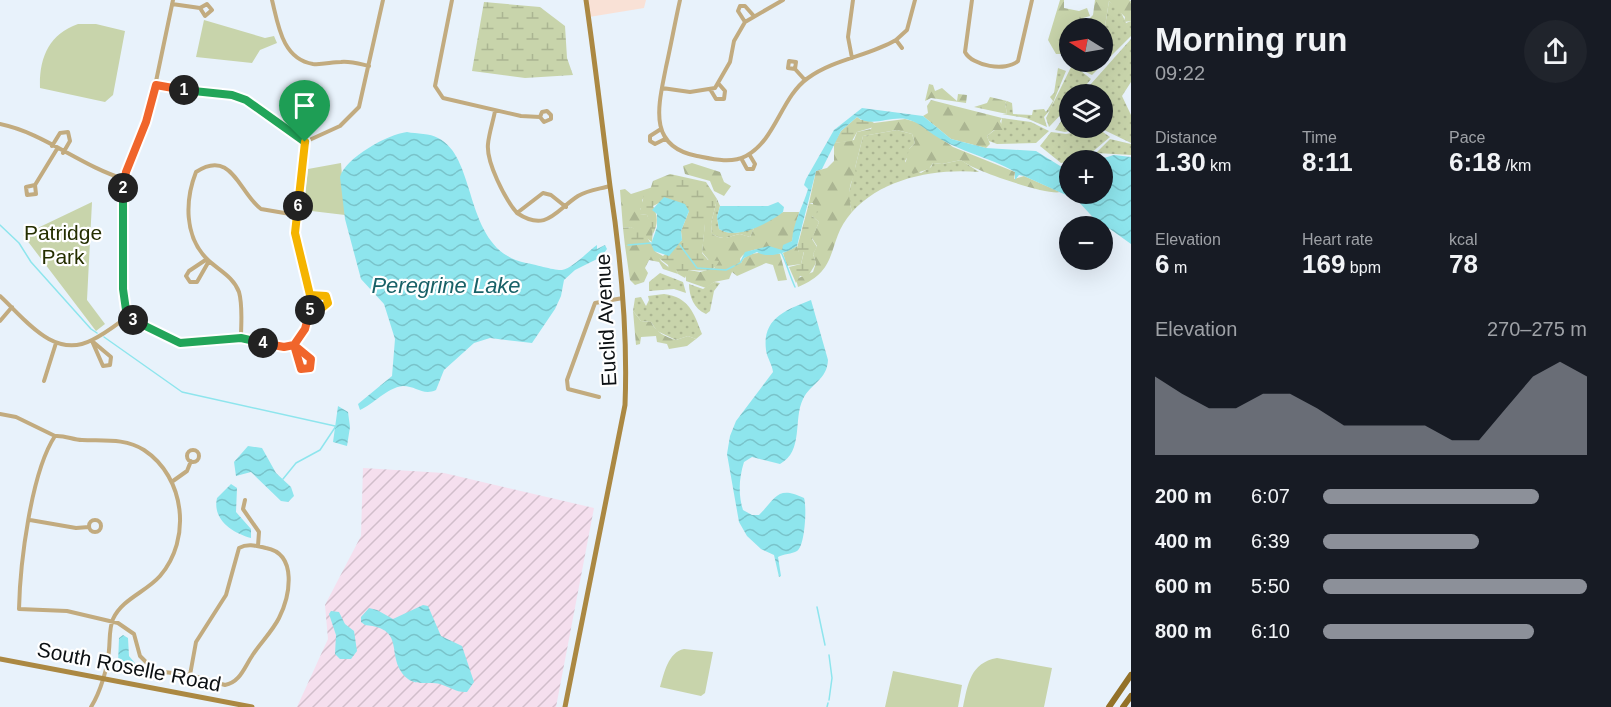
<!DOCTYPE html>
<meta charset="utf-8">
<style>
:root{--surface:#171b24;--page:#20242c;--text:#f1f3f6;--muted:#9ea1a6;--accent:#8c9099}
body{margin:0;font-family:Helvetica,sans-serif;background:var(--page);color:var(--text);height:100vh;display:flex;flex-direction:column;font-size:22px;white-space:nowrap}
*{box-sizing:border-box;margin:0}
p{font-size:20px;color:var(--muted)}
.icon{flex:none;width:33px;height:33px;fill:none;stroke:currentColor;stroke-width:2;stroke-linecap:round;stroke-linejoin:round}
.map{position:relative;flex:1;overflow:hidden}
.side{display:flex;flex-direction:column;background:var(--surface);width:480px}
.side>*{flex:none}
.needle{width:39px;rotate:281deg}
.buttons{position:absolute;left:1059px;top:18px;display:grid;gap:12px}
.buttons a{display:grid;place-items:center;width:54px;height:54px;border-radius:50%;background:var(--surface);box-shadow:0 6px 24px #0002;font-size:30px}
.pin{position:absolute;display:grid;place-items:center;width:51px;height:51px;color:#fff;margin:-62px -26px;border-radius:50% 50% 50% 0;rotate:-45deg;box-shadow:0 0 6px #0007}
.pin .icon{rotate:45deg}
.km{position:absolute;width:30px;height:30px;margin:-15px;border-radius:50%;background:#222;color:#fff;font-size:16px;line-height:30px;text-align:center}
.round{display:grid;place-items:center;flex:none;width:63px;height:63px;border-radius:32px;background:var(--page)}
.overview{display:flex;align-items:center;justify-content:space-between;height:102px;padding:0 24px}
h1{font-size:33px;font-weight:600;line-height:45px}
.metrics{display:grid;grid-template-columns:repeat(3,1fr);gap:9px;height:102px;padding:6px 24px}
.metrics div{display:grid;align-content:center}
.metrics b{font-size:26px;font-weight:600}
.metrics small{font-size:16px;font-weight:400}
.metrics p{font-size:16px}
.chart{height:168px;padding:12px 24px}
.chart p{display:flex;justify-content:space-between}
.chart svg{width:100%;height:108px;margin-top:6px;fill:var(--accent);opacity:.7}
ul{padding:0 24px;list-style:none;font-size:20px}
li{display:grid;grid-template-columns:96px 72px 1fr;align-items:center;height:45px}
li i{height:15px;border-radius:8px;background:var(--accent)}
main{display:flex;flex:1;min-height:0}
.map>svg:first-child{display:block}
</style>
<main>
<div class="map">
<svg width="1131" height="707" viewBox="0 0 1131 707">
<defs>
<pattern id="industrial-furrows" width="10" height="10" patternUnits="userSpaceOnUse" patternTransform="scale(1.5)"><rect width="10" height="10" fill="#f5dfee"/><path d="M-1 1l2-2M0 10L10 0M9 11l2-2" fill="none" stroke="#d1becb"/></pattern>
<pattern id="grass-dots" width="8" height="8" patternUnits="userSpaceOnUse" patternTransform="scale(1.5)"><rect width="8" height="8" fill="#c8d4ab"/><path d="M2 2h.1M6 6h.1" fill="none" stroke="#abb592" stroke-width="1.8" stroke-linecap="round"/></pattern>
<pattern id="forest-firs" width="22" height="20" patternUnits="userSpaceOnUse" patternTransform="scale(1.5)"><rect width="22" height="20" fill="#c8d4ab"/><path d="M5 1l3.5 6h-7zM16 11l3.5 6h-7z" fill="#abb592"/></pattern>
<pattern id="wetland-marsh" width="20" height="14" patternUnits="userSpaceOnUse" patternTransform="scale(1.5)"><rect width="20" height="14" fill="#c8d4ab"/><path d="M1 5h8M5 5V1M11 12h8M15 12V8" fill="none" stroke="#abb592"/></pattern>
<pattern id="water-waves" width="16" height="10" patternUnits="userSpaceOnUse" patternTransform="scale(1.5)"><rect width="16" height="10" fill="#8ee5ed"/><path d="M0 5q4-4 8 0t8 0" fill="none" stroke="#79c3ca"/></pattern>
</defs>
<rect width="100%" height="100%" fill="#e8f2fb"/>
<path fill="#f9e1d6" d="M 586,0 L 646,0 L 644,8 L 589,17 Z"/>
<path fill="url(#industrial-furrows)" d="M 363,468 L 444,473 L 594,508 L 556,707 L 297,707 L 328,639 L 325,605 L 361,536 Z"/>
<path fill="url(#grass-dots)" d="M 1109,1 L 1120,10 L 1126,23 L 1131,21 L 1131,36 L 1092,75 L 1065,62 L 1062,55 L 1068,55 L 1070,62 L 1085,62 L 1090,68 L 1097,62 L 1102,62 L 1103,39 Z
M 1131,39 L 1131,82 L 1122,96 L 1131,115 L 1131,143 L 1100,128 L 1102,128 L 1102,94 L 1082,94 Z
M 1071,67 L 1076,67 L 1091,79 L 1079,94 L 1070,94 L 1069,106 L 1049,127 L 1046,118 Z
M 1058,68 L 1066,71 L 1050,110 L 1044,117 L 1047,127 L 1026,118 L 1002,114 L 1007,114 L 1005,103 L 1007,101 L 1012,103 L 1013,114 L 1032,115 L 1033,110 L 1044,109 L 1046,112 L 1053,101 L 1050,97 L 1054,93 Z
M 1069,109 L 1070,128 L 1082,128 L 1065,132 L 1055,130 Z
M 1002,118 L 1031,122 L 1049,131 L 1036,143 L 997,144 L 989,141 L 987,136 L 1001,125 Z
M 1097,128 L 1110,137 L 1084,159 L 1061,163 L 1040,146 L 1051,132 L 1066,134 Z
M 897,130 L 912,134 L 915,143 L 909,149 L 910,153 L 905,161 L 909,168 L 921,173 L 931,167 L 933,163 L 942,164 L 961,160 L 979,172 C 936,168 882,178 852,212 L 848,196 L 863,136 Z
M 1110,139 L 1131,144 L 1131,155 L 1096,153 Z
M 717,199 L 720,206 L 717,217 L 719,229 C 729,236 743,232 754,228 L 750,237 L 740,234 C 727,236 728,242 712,234 L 711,224 Z
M 660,273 L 683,282 L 686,293 L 674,289 L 649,291 L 649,282 Z
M 714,282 L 720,283 L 714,291 L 710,311 L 706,314 C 694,309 689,296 689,284 L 703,289 Z
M 664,294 C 689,297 694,313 702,334 L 696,339 L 688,336 L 676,340 L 657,331 L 651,322 L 641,321 L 633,311 L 635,298 L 641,297 L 646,306 L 649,300 L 648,296 Z"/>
<path fill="url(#forest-firs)" d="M 1060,0 L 1064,0 L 1064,8 L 1079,11 L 1087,8 L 1090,16 L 1083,18 L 1088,20 L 1093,15 L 1095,0 L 1129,0 L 1131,1 L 1131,21 L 1124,22 L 1125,17 L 1109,1 L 1103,39 L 1102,28 L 1070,28 L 1068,59 L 1067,54 L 1056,54 L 1048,40 Z
M 929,84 L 933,85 L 935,91 L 942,88 L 957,101 L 958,94 L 967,95 L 966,103 L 931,98 L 925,101 Z
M 990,97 L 1007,101 L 1005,103 L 1007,114 L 974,107 L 987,103 Z
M 931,100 L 1002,118 L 1000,121 L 1004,130 L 994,130 L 987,136 L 990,144 L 986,148 L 951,139 L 923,116 L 928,113 L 927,106 Z
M 905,119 L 920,123 L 953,147 L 1015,172 L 1014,179 L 1024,176 L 1060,192 C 1049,196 971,170 961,160 L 942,164 L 933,163 L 929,169 L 913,174 L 905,165 L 909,149 L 915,143 L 912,134 L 897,130 L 863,136 L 855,168 L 856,173 C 848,185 848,197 852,212 C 825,242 842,269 798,287 L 796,279 L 813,272 L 816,263 L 813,254 L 817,246 L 812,238 L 819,222 L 812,216 L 813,203 L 809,203 L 816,171 L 827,168 L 834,161 L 834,143 L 854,140 L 857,132 L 871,129 L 874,123 Z
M 692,163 L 720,172 L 724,182 L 731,186 L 724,196 L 714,191 L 710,181 L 685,174 L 683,166 Z
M 653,187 L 642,200 L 642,207 L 640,209 L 640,214 L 647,215 L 653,228 L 652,242 L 631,227 L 623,228 L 620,190 L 625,189 L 631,194 Z
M 783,212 L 799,212 L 792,241 L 782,250 C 769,249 747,246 740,259 L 741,263 C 747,249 767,253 780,254 L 787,280 L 778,281 L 773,265 L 766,263 L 737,276 L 732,272 L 729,279 L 714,282 L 706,288 L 686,281 L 686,274 L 689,270 L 700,272 L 715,268 L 702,252 L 705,223 L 711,224 L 712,234 C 727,242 727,236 740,234 L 750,237 L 754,228 Z
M 642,243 L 651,244 L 661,261 L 672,270 L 676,270 L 678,274 L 663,269 L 659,262 L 649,260 L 645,268 L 648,273 L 644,282 L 635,285 L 630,280 L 625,246 Z
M 797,246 L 799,252 L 804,251 L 801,264 L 787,266 L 783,253 Z
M 633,311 L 641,321 L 651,322 C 656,332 665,337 676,340 L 688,336 L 696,339 L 687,346 L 669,349 L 667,344 L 657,342 L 656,336 L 641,337 L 640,344 L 636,345 Z"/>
<path fill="url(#wetland-marsh)" d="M 484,2 L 540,7 L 565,26 L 567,58 L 573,75 L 525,78 L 472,71 Z
M 857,117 L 861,120 L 868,119 L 874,123 L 874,127 L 857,132 L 852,141 L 834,143 L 841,131 Z
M 670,174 L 706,182 L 717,199 L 711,224 L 705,224 L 702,253 L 708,260 L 719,261 C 714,274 700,270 689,270 L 685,278 L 678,274 L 676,270 L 669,270 L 668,265 L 653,254 L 654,251 L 663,256 L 682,240 L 681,231 L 689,211 L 659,203 L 653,206 C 658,216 658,224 653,234 L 647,215 L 639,214 L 644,195 L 650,190 L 653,181 Z
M 809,203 L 821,207 L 817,213 L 812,216 L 819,222 L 812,239 L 817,247 L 813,254 L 816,263 L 807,278 L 800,276 L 796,283 L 789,267 L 801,264 L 804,252 L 799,252 L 797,248 Z
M 631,227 L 645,234 L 651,244 L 625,246 L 623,228 Z"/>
<path fill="#c8d4ab" d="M 204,20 L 265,38 L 274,36 L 277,43 L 260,50 L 252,63 L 196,57 Z
M 78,24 L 96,24 L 125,31 L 113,95 L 105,102 L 40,88 C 39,58 49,34 78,24 Z
M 341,163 L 345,215 L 303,210 L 308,169 Z
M 92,202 L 87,300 L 105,324 L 96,331 L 23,235 Z
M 684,649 L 713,652 L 705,693 L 701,696 L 660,687 C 664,674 668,652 684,649 Z
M 997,658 L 1052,668 L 1044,707 L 963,707 C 968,684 970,663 997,658 Z
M 893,671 L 962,685 L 958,707 L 885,707 Z"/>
<path fill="url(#water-waves)" d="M 862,108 L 923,116 L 951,139 L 986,148 L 1036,151 L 1065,169 L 1069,168 L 1070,194 L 1102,194 L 1102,160 L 1097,160 L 1114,155 L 1131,157 L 1131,244 L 1110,229 L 1101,226 L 1077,200 L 1024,176 L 1019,175 L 1015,180 L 1015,172 C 990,157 959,152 934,135 C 924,128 918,122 906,119 C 889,116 871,128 857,117 L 841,131 L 822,169 L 816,171 L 797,246 C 787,253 768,259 757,252 L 744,258 L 741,263 L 733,267 L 740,262 L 745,252 L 769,246 L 782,250 L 783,245 L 792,241 C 793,222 803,207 808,189 L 804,185 L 806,179 L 834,130 Z
M 407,132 C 417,134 430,133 438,138 C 479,158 462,250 526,263 C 534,264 556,271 562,270 C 573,268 587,252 597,245 L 597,249 L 605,245 L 607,249 L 601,257 L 575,270 L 564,280 L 561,296 L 555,309 L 532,343 L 490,338 L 474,343 L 444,370 L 436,390 C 423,396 416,386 403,386 C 386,388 374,404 360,410 L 358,404 L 392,376 L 395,339 L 384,304 L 361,279 L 345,219 L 340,177 C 345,158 388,134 407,132 Z
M 664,197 L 685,204 L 689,211 L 681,231 L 682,240 L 669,256 L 654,251 L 651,244 L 657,227 L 657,214 L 652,210 Z
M 778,202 L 784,207 L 783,212 C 769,223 736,241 719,229 L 717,217 L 720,206 L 768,206 Z
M 811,300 L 828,360 C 827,380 811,383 803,399 C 793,419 804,451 780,464 L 752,457 L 744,462 C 739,478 738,494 743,510 L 752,515 L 759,515 C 776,498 777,485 804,498 C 807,507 805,547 797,551 C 792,554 783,554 778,557 L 781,576 L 779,577 L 774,555 L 761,549 L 747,536 L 739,522 L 727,454 L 730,436 L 736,421 L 773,372 C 772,364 767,358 766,350 C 762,318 786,310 811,300 Z
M 338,406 L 348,412 L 350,427 L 347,446 L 333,442 Z
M 248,446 L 262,448 L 276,473 L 291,487 L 294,496 L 288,502 L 281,501 L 251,472 L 236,476 L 234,462 Z
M 231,484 L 237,488 L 236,512 L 251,529 L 251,538 C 233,533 212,520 217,498 Z
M 423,605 L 428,606 L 441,636 L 462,646 L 474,682 L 467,692 C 457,693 450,687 440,684 C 430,681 417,686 408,679 C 383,658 409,629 365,625 L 361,622 L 361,617 L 369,608 L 377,610 L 393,619 Z
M 331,611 L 339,612 L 345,624 L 354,631 L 357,651 L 351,659 L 340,659 L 335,654 L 336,635 L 329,614 Z
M 123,635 L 128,638 L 129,656 L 139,668 L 135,671 L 121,667 L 118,664 L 119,638 Z"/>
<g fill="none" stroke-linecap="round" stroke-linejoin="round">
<path stroke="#8ee5ed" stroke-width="1.5" d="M 0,225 L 19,243 L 31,262 L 91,329 L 97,333
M 628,245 L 651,243
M 680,245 L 697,268 L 726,270 L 734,266
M 781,252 C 787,264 789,274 795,287
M 104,337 L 182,392 L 335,426
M 283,479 L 296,463 L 320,450 L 336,426
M 817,607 L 825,645
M 829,700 L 832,678 L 829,655
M 827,707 L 828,703"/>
<path stroke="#c2ab7f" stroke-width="4" d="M 272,0 C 278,24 282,59 313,64 C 322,65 332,62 341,62 C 350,61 360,64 369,66
M 452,0 L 435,86 L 443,98 L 521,116 L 540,117 L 544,122 L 551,119 L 551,115 L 547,111 L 542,112 L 540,117
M 680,0 C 675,22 671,45 666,67 C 659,104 646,146 697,156 C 712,159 731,164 746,156 C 776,140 781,97 808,78 C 834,59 869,56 896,40 L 907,30 L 915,0
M 972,0 L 965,52 C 972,66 1006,72 1018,61 L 1032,0
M 172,4 L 200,8 L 207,4 L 212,10 L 205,16 L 200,8
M 745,22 L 738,11 L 740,6 L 745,6 L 753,15
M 896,40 L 902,48
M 852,58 L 848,37 L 853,0
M 795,69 L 796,62 L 789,61 L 788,68 L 795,69 L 805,80
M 156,85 L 240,97 L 305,142
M 662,88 L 690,92 L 715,88 L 730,62 L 734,41 L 745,22 L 783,0
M 710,89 L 716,99 L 724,99 L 725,91 L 718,83
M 495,111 C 493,122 489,133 488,144 C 486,162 505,199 517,213
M 0,124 C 44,133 79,165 124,179
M 661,129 L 650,136 L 650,141 L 655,144 L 665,139
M 52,146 L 60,133 L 68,132 L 70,141 L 63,153
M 741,158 L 747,169 L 753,169 L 755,164 L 749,154
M 35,185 L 26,187 L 27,195 L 36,194 L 35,185 L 57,149
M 566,207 L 551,195 L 543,193 L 517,213 C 547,233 556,210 578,196 C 588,190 600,189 610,186
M 207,259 L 189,271 L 186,276 L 190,282 L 197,282 L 209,261
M 0,296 C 25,319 54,360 92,340 C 105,334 116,325 127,317
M 310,309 L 322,308 L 328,303 L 326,296 L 310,295
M 127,317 L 123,289 L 124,179 L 150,110 L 173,0
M 127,317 L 180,343 L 241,338 L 275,346 L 294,345
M 0,321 L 12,307
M 241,338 C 241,323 243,306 239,292 C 233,276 218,270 207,259 C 184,236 185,200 196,172 C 232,148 239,193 261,209 L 296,215
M 92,341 L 111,357 L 110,365 L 103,366 Z
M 294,345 C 327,299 297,276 295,230 C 295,201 302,170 305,142 L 340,126 L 359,107 L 383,0
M 294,345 L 311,359 L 310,368 L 303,370 L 299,366 Z
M 44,381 L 56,343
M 599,397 L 568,389 L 567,380 L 595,303 L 623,298
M 0,414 L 16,417 L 55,436
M 55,436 C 31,472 20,564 19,609 L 67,611 L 118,623 L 134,634 L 140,656 L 155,671 L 190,675 L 225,685 C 240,682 244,668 252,656 C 260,643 272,632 279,618 C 290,596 298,554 266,548 C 257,546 248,543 239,548 L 226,595 L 196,642 L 190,675
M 55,436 C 65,435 73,440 82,440 C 104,441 125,438 144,450 C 185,477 192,539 160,576 C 146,592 122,599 113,619 C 109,628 110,641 109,650 C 108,667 100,693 91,707
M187 456a6 6 0 1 1 12 0a6 6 0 1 1-12 0Z
M 173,481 L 187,471 L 191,461
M 245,500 L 243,509 L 259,532 L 258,546
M89 526a6 6 0 1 1 12 0a6 6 0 1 1-12 0Z
M 30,520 L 76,528 L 89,527"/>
<path stroke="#ab8842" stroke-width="5" d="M 0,659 L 252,707
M 565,707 L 625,405 C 628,331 621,259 610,186 C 602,124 595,62 586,0"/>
<path stroke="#937128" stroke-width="6" d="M 1109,707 L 1131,675
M 1123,707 L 1131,696"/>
</g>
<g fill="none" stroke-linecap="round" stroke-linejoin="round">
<g stroke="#fff" stroke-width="12">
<path id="split-1" d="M 184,90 L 232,95 L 246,100 L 305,142"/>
</g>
<g stroke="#fff" stroke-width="12">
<path id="split-2" d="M 123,188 L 126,172 L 146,122 L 156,85 L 184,90"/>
</g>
<g stroke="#fff" stroke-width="12">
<path id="split-3" d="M 123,188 L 123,289 L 127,317 L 133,320"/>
</g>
<g stroke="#fff" stroke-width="12">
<path id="split-4" d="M 133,320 L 180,343 L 241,338 L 263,343"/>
</g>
<g stroke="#fff" stroke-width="12">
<path id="split-5" d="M 263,343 L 284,347 L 294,345 L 301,369 L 310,368 L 311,359 L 294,345 L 305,329 L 310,310"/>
</g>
<g stroke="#fff" stroke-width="12">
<path id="split-6" d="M 298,206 L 295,233 L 310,295 L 326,296 L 328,303 L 322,308 L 310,310"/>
</g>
<g stroke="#fff" stroke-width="12">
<path id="split-7" d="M 298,206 L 305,142"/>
</g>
<use href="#split-1" stroke="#22a559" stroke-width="8"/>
<use href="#split-2" stroke="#f0652b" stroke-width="8"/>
<use href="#split-3" stroke="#22a559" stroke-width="8"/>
<use href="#split-4" stroke="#22a559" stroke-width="8"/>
<use href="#split-5" stroke="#f0652b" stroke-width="8"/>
<use href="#split-6" stroke="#f5b400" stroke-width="8"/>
<use href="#split-7" stroke="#f5b400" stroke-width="8"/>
</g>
<g text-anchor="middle" stroke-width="4.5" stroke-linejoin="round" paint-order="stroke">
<g font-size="21" fill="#252f00" stroke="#fff">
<text x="63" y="240">Patridge<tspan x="63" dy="24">Park</tspan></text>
</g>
<g font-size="21" fill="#0c1013" stroke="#fff">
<text transform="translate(606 320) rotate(-93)" y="7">Euclid Avenue</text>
<text transform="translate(129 667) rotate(11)" y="7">South Roselle Road</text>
</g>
<g font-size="22" font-style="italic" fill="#186167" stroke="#fff">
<text x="446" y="293">Peregrine Lake</text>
</g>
</g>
</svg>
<div class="buttons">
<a><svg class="needle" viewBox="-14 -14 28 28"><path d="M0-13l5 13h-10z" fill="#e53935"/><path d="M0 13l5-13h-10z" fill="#9ea1a6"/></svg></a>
<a><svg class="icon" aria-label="layers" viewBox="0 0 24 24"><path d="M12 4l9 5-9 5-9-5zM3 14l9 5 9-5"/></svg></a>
<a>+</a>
<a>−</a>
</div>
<div class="pin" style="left:305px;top:142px;background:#1e9e55"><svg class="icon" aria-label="arrive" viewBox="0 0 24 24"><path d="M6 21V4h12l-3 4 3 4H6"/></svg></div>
<b class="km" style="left:184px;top:90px">1</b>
<b class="km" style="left:123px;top:188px">2</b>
<b class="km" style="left:133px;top:320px">3</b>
<b class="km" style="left:263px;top:343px">4</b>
<b class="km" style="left:310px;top:310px">5</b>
<b class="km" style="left:298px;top:206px">6</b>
</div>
<section class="side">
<div class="overview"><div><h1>Morning run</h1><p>09:22</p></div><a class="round"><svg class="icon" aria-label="share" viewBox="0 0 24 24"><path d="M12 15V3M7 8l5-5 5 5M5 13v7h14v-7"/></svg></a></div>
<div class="metrics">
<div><p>Distance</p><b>1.30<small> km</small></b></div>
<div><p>Time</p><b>8:11</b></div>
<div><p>Pace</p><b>6:18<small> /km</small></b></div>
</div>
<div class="metrics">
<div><p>Elevation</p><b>6<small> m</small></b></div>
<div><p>Heart rate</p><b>169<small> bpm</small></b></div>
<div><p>kcal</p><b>78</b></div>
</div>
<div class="chart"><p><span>Elevation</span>270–275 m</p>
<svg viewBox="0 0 160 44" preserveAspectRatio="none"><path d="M0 44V12L10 19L20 25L30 25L40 19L50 19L60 25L70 32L80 32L90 32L100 32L110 38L120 38L130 25L140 12L150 6L160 12V44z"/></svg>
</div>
<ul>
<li><b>200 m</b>6:07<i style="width:82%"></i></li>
<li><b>400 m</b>6:39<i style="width:59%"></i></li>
<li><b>600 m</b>5:50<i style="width:100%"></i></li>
<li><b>800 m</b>6:10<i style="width:80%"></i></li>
</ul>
</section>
</main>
